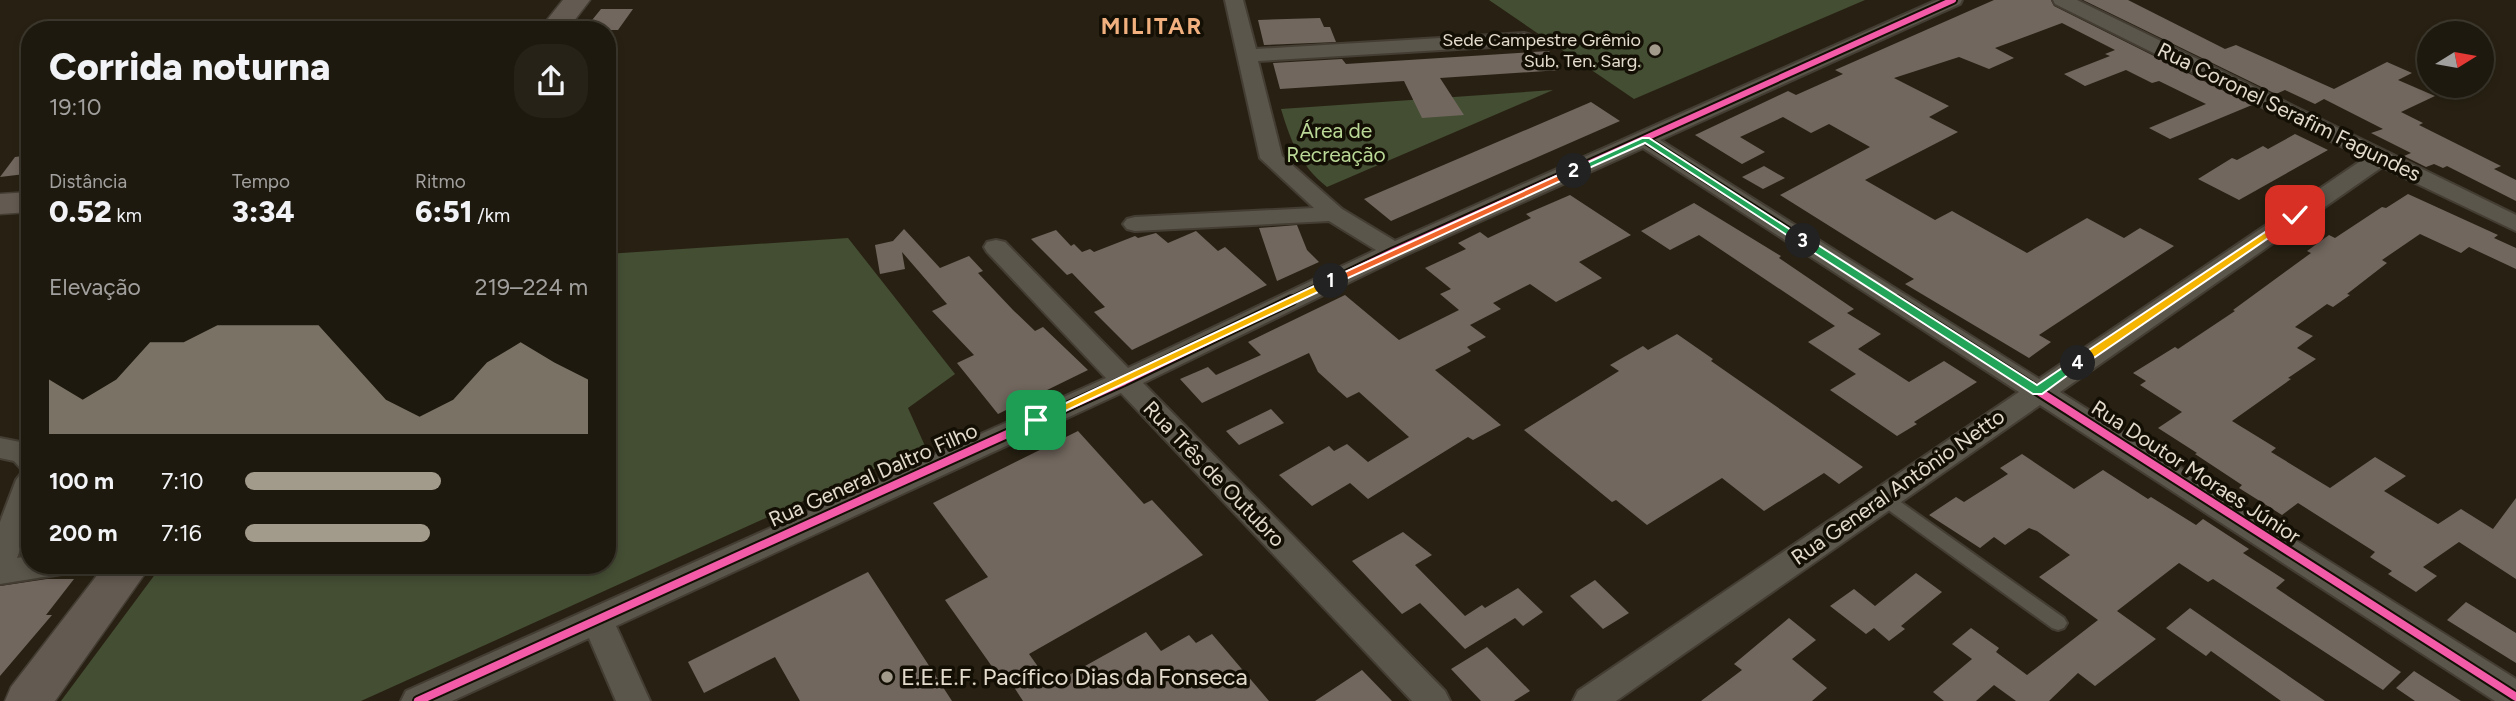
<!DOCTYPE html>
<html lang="pt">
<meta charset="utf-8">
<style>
:root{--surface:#1e190e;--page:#262217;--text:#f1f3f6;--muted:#a1a09e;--line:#3c382e;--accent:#a29a8b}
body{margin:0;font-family:Figtree,sans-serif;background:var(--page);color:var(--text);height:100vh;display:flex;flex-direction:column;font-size:26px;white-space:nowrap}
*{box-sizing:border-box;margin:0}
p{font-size:23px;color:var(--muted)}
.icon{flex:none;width:38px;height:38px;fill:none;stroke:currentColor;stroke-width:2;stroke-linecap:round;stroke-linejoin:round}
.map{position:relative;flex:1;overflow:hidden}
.drawer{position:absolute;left:21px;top:21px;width:595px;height:553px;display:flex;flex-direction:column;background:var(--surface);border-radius:28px;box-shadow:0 4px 10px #0003,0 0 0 2px var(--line)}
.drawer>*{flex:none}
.needle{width:46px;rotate:79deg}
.fabs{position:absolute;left:2417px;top:21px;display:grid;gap:14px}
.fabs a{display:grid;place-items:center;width:77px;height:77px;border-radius:50%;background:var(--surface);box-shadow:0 4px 10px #0003,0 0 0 2px var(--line);font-size:35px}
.pin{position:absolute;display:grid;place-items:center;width:60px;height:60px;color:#fff;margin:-30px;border-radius:14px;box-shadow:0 4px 10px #0006}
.km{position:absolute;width:35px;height:35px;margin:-18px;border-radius:50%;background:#222;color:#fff;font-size:19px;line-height:35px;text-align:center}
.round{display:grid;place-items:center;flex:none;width:74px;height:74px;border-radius:28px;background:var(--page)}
.head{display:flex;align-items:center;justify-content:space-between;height:119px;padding:0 28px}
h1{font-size:38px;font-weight:800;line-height:52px}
.stats{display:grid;grid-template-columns:repeat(3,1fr);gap:10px;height:119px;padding:7px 28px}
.stats div{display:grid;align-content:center}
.stats b{font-size:30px;font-weight:800}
.stats small{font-size:19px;font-weight:400}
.stats p{font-size:19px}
.chart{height:196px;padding:14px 28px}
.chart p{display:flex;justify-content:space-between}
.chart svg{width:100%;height:126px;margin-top:7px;fill:var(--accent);opacity:.7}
ul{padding:0 28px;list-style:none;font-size:23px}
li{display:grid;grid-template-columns:112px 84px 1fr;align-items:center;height:52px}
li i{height:18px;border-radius:9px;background:var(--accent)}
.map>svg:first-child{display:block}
</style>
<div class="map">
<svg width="2516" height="701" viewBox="0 0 2516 701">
<rect width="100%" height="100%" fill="#282113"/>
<path fill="#444e33" d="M 1489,0 L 1865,0 L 1634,99 Z
M 1553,90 L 1327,187 C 1300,165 1291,142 1281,109 Z
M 848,238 L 955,374 L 908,408 L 925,446 L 361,701 L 61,701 L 162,565 L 607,565 L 607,254 Z"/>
<path fill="#71675e" d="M 1994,0 L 2051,0 L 2054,6 L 2252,105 L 2170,139 L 2149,128 L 2206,104 L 2159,81 L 2152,83 L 2126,70 L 2085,86 L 2064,74 L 2110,56 L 2105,54 L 2115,50 L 2062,23 L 1995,48 L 2014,58 L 1989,69 L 1959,57 L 1894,78 L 1949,106 L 1929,117 L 1958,132 L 1865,180 L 1935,220 L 1952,211 L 2027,253 L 2087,218 L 2124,238 L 2140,228 L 2174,246 L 2039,335 L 2051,342 L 2029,358 L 1905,284 L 1914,279 L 1780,195 L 1870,147 L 1829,124 L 1811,133 L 1783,117 L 1740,137 L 1765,152 L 1742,164 L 1695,135 L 1788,91 L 1796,95 L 1843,74 L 1835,70 Z
M 2083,0 L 2128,0 L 2225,49 L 2236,45 L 2334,89 L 2387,62 L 2412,73 L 2398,80 L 2435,96 L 2401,112 L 2423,123 L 2419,125 L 2501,166 L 2494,169 L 2516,180 L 2516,201 L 2447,166 L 2443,168 L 2434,164 L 2426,167 L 2404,156 L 2411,153 L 2371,133 L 2383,129 L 2324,99 L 2315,104 L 2285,90 L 2276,94 Z
M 601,9 L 633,9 L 618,30 L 584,30 Z
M 1320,18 L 1324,27 L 1330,27 L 1336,42 L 1264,45 L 1258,20 Z
M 1549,51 L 1560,70 L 1440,78 L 1464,115 L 1422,118 L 1404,81 L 1280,89 L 1273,63 L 1342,59 L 1346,64 Z
M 1591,102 L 1620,121 L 1391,221 L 1364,199 Z
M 2295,134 L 2328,150 L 2239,200 L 2198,179 L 2232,158 L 2237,160 L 2263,146 L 2268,149 Z
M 30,155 L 30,168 L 25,174 L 0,177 L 15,157 Z
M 1764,166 L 1785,178 L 1763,189 L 1742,177 Z
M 2408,194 L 2498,235 L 2494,238 L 2516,248 L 2516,269 L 2469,247 L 2461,253 L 2420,234 L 2382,260 L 2387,263 L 2347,294 L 2350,295 L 2333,307 L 2327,304 L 2295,327 L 2313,336 L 2297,348 L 2316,359 L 2288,378 L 2291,379 L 2232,421 L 2276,448 L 2271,452 L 2330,488 L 2375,457 L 2406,476 L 2384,491 L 2438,524 L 2461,509 L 2493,529 L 2516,498 L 2516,579 L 2459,542 L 2423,567 L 2437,576 L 2416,592 L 2388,574 L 2392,571 L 2370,557 L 2375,552 L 2298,503 L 2282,515 L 2239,488 L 2242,485 L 2195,454 L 2197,453 L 2158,428 L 2182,412 L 2140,385 L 2146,381 L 2133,373 L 2175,347 L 2178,349 L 2235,311 L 2233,310 L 2311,253 L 2307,251 L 2329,235 L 2335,238 L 2382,207 L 2386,208 Z
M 1570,195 L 1631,235 L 1579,262 L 1602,278 L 1556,302 L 1530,284 L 1493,303 L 1501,309 L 1470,325 L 1486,337 L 1467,347 L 1471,351 L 1435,370 L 1501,425 L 1473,440 L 1468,437 L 1368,499 L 1350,483 L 1312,506 L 1279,475 L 1329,446 L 1334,451 L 1347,444 L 1368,462 L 1409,437 L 1359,392 L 1347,398 L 1318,372 L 1309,353 L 1202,403 L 1180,379 L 1208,367 L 1216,375 L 1261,355 L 1248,342 L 1345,295 L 1399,340 L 1459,310 L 1440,294 L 1451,289 L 1425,268 L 1466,249 L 1458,243 L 1480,232 L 1488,238 L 1531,218 L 1526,214 Z
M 1694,203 L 1781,256 L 1779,258 L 1854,309 L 1847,313 L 1881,334 L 1858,349 L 1909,382 L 1944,361 L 1977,382 L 1914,422 L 1917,424 L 1897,436 L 1830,390 L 1856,374 L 1808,342 L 1835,326 L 1699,235 L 1670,250 L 1641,231 Z
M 1297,225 L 1307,250 L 1319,262 L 1277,281 L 1259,228 Z
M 904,229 L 940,268 L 969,256 L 983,271 L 978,273 L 1013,310 L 1035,331 L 1043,327 L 1088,370 L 998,414 L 957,363 L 974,355 L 932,311 L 947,304 L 902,252 L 905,269 L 880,274 L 875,245 L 893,241 Z
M 1056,230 L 1071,246 L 1074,244 L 1082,252 L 1090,249 L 1094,252 L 1135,236 L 1138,238 L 1156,233 L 1168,243 L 1196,231 L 1218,251 L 1225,247 L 1267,285 L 1132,350 L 1094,312 L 1105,307 L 1072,273 L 1067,275 L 1031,239 Z
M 1677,334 L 1713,359 L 1711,361 L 1863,467 L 1839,484 L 1824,473 L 1764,511 L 1722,478 L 1647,525 L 1616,500 L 1612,502 L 1524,430 L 1619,371 L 1610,365 L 1643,346 L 1648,350 Z
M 1271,409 L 1284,423 L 1239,445 L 1226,431 Z
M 1078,431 L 1144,504 L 1152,500 L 1203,555 L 1029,654 L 1051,685 L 1146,632 L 1161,651 L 1189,635 L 1196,643 L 1212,634 L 1269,701 L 1023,701 L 1004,672 L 998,675 L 945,600 L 988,577 L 933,503 Z
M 2022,454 L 2074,489 L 2103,470 L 2148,499 L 2151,497 L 2196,525 L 2203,519 L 2249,549 L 2243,553 L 2285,580 L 2276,588 L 2401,672 L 2383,690 L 2213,579 L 2208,582 L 2179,563 L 2117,611 L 2156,639 L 2095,686 L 2078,673 L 2049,701 L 2016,701 L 1994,685 L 1976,701 L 1944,701 L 1933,692 L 1972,659 L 1952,644 L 1971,628 L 1999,648 L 1996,652 L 2027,675 L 2098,620 L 2039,577 L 2070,555 L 2037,531 L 2029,528 L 2005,545 L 1994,537 L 1980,548 L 1929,515 L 1956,497 L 1964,502 L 2008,474 L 2000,468 Z
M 1403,532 L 1432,555 L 1415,565 L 1465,616 L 1482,605 L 1485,608 L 1518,588 L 1543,612 L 1523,626 L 1515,618 L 1465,649 L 1420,603 L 1402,614 L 1352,561 Z
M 868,572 L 952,701 L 800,701 L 775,657 L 704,693 L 688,662 Z
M 1916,573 L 1942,592 L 1901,626 L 1905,629 L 1889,641 L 1874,628 L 1866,634 L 1830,606 L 1854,589 L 1875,606 Z
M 47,579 L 74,579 L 46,615 L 52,615 L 0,676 L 0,586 Z
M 1595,580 L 1629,613 L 1603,629 L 1570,596 Z
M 2466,602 L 2516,633 L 2516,663 L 2447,620 Z
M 2190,608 L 2239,642 L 2325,701 L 2281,701 L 2211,651 L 2206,656 L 2166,628 Z
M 1789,618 L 1816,640 L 1792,659 L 1827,688 L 1812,701 L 1701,701 L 1742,670 L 1734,664 Z
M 1487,647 L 1530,691 L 1514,701 L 1481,701 L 1451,669 Z
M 1362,670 L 1392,701 L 1315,701 Z
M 2414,671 L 2461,701 L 2415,701 L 2396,688 Z"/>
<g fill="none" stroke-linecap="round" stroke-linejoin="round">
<g stroke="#433d33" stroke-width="4">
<path id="lane" d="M 1882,491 L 1888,493 L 2064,618 L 2067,623 L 2064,628 L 2058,630 L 2052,628 L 1876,501 L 1874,497 L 1876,493 Z"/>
</g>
<g stroke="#433d33" stroke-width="4">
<path id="street" d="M 1225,0 L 1243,0 L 1256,49 L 1524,33 L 1531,35 L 1534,39 L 1531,43 L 1524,45 L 1258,61 L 1282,156 L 1342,209 L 1395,241 L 1937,0 L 1962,0 L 1960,4 L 1660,140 L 2039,379 L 2365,158 L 2055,4 L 2053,0 L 2077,0 L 2516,215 L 2516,231 L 2382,167 L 2060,392 L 2516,679 L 2516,701 L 2495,701 L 2040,405 L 1616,701 L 1573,701 L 1578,691 L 2019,392 L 1643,148 L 1403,256 L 1143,383 L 1445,691 L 1450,701 L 1412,701 L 1121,393 L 616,626 L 650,701 L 616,701 L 589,638 L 452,701 L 401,701 L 406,691 L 1106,378 L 987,252 L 984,247 L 987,242 L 996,240 L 1005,242 L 1128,368 L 1376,250 L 1329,221 L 1135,231 L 1127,229 L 1123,224 L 1127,219 L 1135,217 L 1314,208 L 1260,158 Z
M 0,438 L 30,444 L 30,522 L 17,558 L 30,556 L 30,565 L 72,565 L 68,573 L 0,584 L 0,522 L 16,480 L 23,471 L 14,461 L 0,458 Z"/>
</g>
<g stroke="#433d33" stroke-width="3">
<path id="secondary" d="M 563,0 L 590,0 L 567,30 L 539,30 Z
M 30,192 L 30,212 L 0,214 L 0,194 Z
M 105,565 L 151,565 L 55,701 L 5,701 L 11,687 Z"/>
</g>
<use href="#lane" fill="#5b564b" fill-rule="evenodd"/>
<use href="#street" fill="#5b564b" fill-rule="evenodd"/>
<use href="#secondary" fill="#635a51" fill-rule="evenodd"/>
<g stroke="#140f05" stroke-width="10">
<path id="cycleway-far1" d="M 1646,140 L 1899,302
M 1288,302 L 1394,251 L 1953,0"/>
</g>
<g stroke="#140f05" stroke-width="12">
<path id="cycleway" d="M 1896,300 L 2516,697
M 418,701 L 1124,381 L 1292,300"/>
</g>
<use href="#cycleway-far1" stroke="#f35aa7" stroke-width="6"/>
<use href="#cycleway" stroke="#f35aa7" stroke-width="8"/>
</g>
<path fill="#f5b400" stroke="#fff" stroke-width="2" d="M 1331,278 L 1335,279 L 1335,284 L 1040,423 L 1032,423 L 1030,420 Z"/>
<path fill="#f0652b" stroke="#fff" stroke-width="2" d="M 1574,168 L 1579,171 L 1578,173 L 1335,284 L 1325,281 Z"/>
<path fill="#22a559" stroke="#fff" stroke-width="2" d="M 1642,138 L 1649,138 L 1808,241 L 1799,243 L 1645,143 L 1578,173 L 1569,171 Z"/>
<path fill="#22a559" stroke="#fff" stroke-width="2" d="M 1799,238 L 1807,238 L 2037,385 L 2074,360 L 2082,360 L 2084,363 L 2042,394 L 2033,394 L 1799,243 Z"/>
<path fill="#f5b400" stroke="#fff" stroke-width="2" d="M 2295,212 L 2299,213 L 2299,217 L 2082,366 L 2074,366 L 2074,360 Z"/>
<g fill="#a29a8b" stroke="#140f05" stroke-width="2.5">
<circle cx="1655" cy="50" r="7"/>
<circle cx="887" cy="677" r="7"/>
</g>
<g text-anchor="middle" stroke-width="7" stroke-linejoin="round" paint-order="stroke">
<g font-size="18" fill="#e3dbcc" stroke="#140f05" text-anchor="end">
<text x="1641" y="46">Sede Campestre Grêmio<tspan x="1641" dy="21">Sub. Ten. Sarg.</tspan></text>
</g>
<g font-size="21" fill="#e3dbcc" stroke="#140f05">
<text transform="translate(2289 112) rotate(26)" y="7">Rua Coronel Serafim Fagundes</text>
<text transform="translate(2196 472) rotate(33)" y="7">Rua Doutor Moraes Júnior</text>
<text transform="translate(1214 474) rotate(46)" y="7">Rua Três de Outubro</text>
<text transform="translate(873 475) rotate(-24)" y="7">Rua General Daltro Filho</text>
<text transform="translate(1898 487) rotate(-35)" y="7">Rua General Antônio Netto</text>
</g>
<g font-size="21" fill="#bad896" stroke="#140f05">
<text x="1336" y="138">Área de<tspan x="1336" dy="24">Recreação</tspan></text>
</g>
<g font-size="23" font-weight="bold" letter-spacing="2" fill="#f1b07e" stroke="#140f05">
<text x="1152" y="34">MILITAR</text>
</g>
<g font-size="24" fill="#e3dbcc" stroke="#140f05" text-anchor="start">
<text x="901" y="685">E.E.E.F. Pacífico Dias da Fonseca</text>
</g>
</g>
</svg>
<div class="fabs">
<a><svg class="needle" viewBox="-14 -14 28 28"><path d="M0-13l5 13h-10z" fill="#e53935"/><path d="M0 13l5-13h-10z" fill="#a1a09e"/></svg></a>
</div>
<div class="pin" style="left:1036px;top:420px;background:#1e9e55"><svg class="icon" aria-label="arrive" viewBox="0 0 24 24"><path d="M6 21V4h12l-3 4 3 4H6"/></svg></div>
<div class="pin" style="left:2295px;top:215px;background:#d93025"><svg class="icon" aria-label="check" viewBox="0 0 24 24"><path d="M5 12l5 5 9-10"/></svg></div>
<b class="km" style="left:1331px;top:281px">1</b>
<b class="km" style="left:1574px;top:171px">2</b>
<b class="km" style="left:1803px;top:241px">3</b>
<b class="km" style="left:2078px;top:363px">4</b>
<section class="drawer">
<div class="head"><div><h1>Corrida noturna</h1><p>19:10</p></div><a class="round"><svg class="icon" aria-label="share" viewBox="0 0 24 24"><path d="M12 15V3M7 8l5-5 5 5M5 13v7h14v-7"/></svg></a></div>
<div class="stats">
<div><p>Distância</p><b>0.52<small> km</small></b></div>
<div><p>Tempo</p><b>3:34</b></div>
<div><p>Ritmo</p><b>6:51<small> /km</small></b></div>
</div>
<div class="chart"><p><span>Elevação</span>219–224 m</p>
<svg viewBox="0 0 160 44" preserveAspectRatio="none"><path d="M0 44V25L10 32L20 25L30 12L40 12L50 6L60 6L70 6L80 6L90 19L100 32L110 38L120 32L130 19L140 12L150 19L160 25V44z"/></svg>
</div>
<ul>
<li><b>100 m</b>7:10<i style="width:57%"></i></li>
<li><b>200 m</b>7:16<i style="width:54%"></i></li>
</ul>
</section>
</div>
